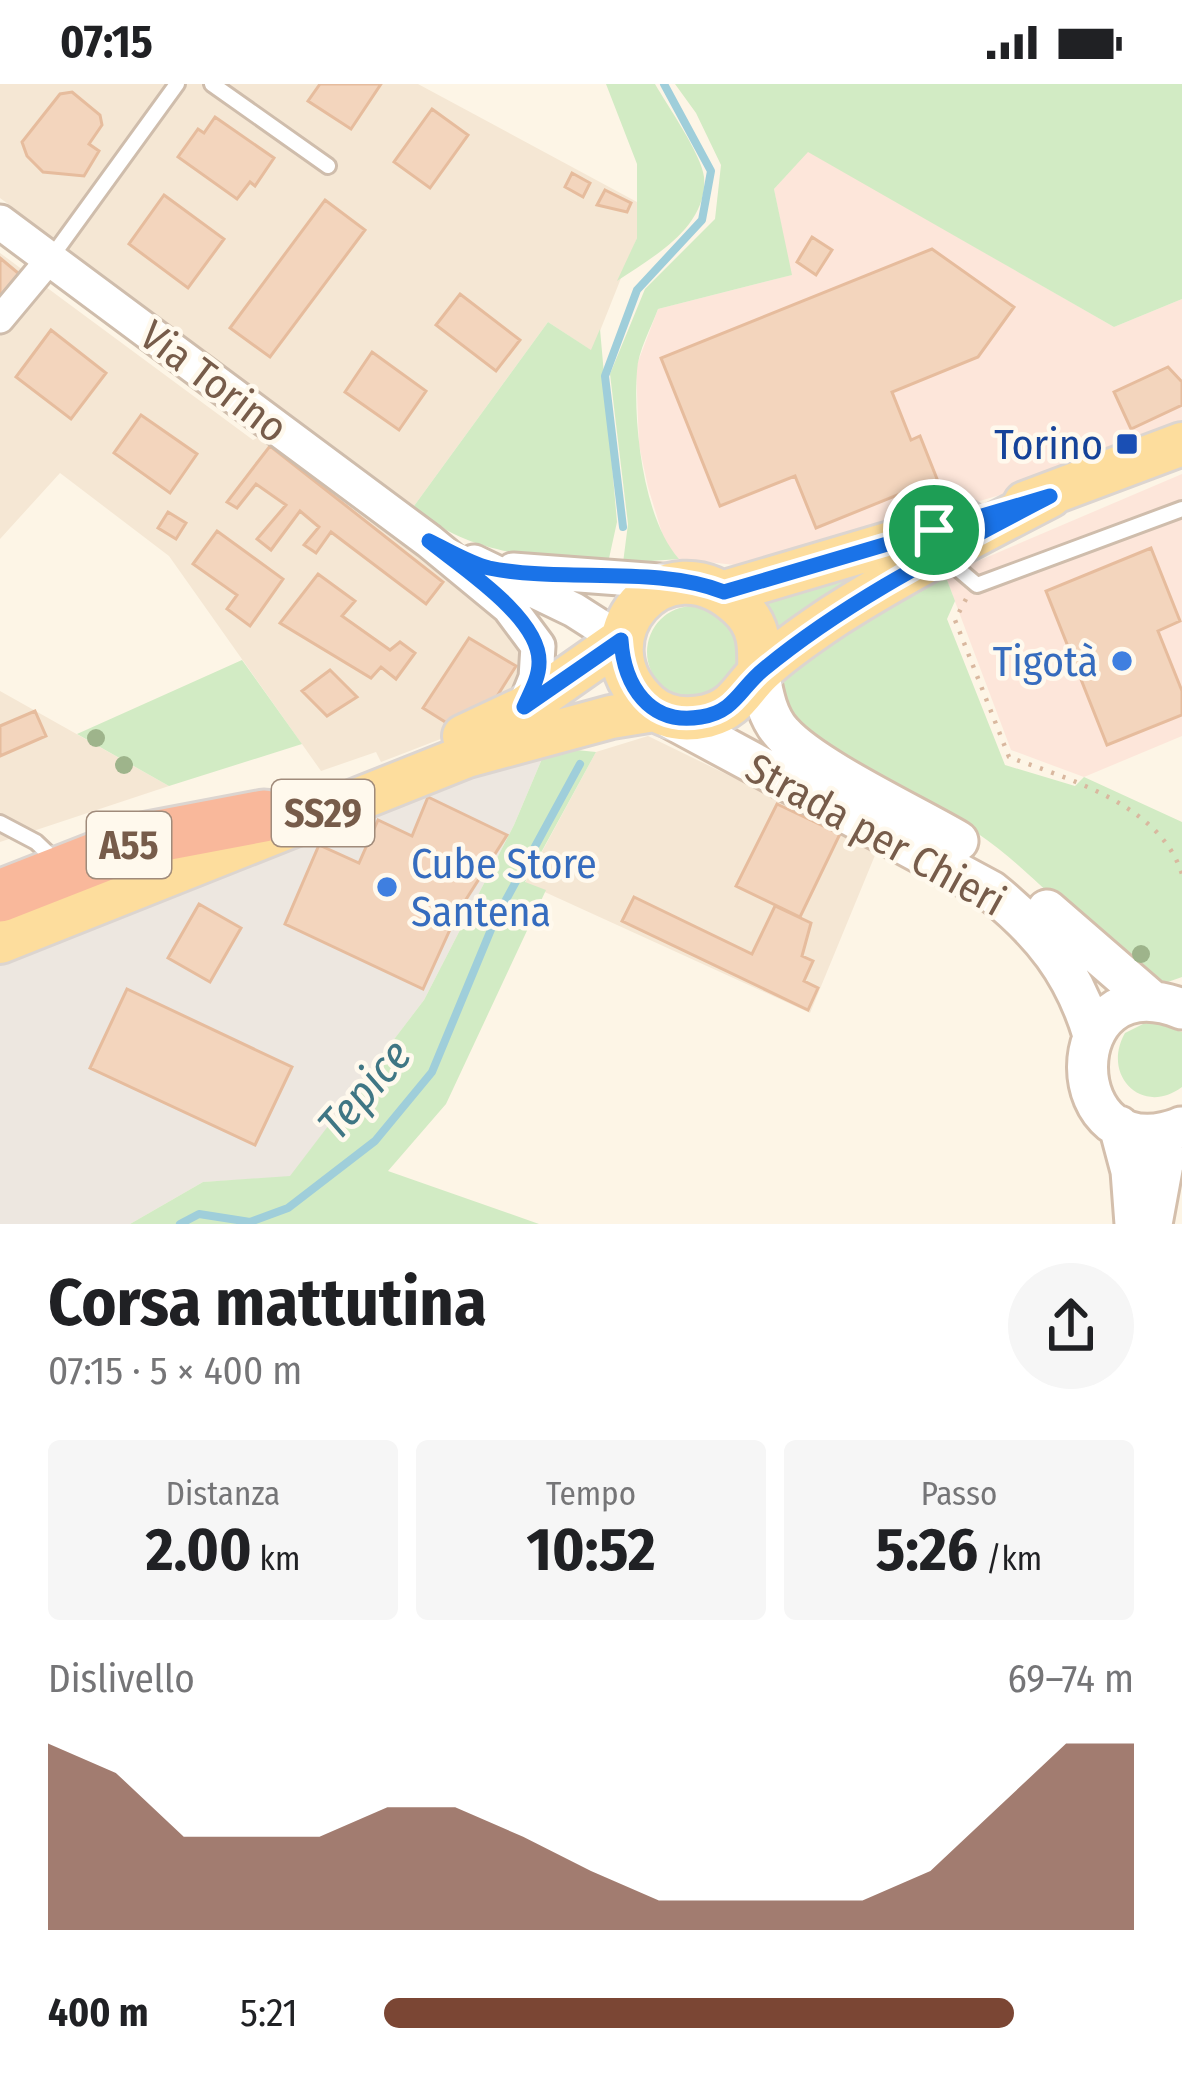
<!DOCTYPE html>
<html lang="it">
<meta charset="utf-8">
<style>
:root{--surface:#fff;--page:#f6f6f6;--text:#202124;--muted:#757577;--accent:#7b4634}
body{margin:0;font-family:"Fira Sans Condensed",sans-serif;background:var(--page);color:var(--text);height:100vh;display:flex;flex-direction:column;font-size:45px;white-space:nowrap}
*{box-sizing:border-box;margin:0}
p{font-size:39px;color:var(--muted)}
.icon{flex:none;width:66px;height:66px;fill:none;stroke:currentColor;stroke-width:2;stroke-linecap:round;stroke-linejoin:round}
.map{position:relative;height:1140px;overflow:hidden}
.drawer{display:flex;flex-direction:column;background:var(--surface);flex:1}
.drawer>*{flex:none}
.pin{position:absolute;display:grid;place-items:center;width:102px;height:102px;color:#fff;margin:-51px;border:6px solid #fff;border-radius:50%;box-shadow:0 3px 12px #0007}
.round{display:grid;place-items:center;flex:none;width:126px;height:126px;border-radius:63px;background:var(--page)}
.headline{display:flex;align-items:center;justify-content:space-between;height:204px;padding:0 48px}
h1{font-size:66px;font-weight:700;line-height:90px}
.figures{display:grid;grid-template-columns:repeat(3,1fr);gap:18px;height:204px;padding:12px 48px}
.figures div{display:grid;align-content:center;border-radius:12px;background:var(--page);text-align:center}
.figures b{font-size:60px;font-weight:700}
.figures small{font-size:33px;font-weight:400}
.figures p{font-size:33px}
.chart{height:336px;padding:24px 48px}
.chart p{display:flex;justify-content:space-between}
.chart svg{width:100%;height:216px;margin-top:12px;fill:var(--accent);opacity:.7}
ul{padding:0 48px;list-style:none;font-size:39px}
li{display:grid;grid-template-columns:192px 144px 1fr;align-items:center;height:90px}
li i{height:30px;border-radius:15px;background:var(--accent)}
.status{display:flex;justify-content:space-between;align-items:center;height:84px;padding:0 60px;background:var(--surface);direction:ltr}
.status svg{height:33px;fill:currentColor}
.map>svg:first-child{display:block}
</style>
<div class="status"><b>07:15</b><svg viewBox="0 0 49 12"><path d="M0 12V9h3v3zM5 12V6h3v6zM10 12V3h3v9zM15 12V0h3v12zM26 1h20v11H26zM47 4h2v5h-2z"/></svg></div>
<div class="map">
<svg width="1182" height="1140" viewBox="0 0 1182 1140">
<rect width="100%" height="100%" fill="#fdf5e6"/>
<path fill="#f5e7d4" d="M 0,0 L 418,0 L 637,118 L 637,154 L 592,267 L 548,238 L 414,422 L 0,114 Z
M 0,169 L 253,356 L 263,351 L 515,540 L 532,576 L 523,606 L 490,636 L 381,678 L 376,668 L 321,687 L 169,472 L 60,389 L 0,455 Z
M 0,607 L 169,702 L 0,758 Z
M 648,652 L 878,764 L 810,929 L 525,799 L 596,668 Z"/>
<path fill="#fde6da" d="M 808,67 L 1114,243 L 1182,215 L 1182,348 L 1105,380 L 949,426 L 774,485 L 679,475 L 665,459 L 648,403 L 639,361 L 636,283 L 658,225 L 791,191 L 774,105 Z
M 1182,390 L 1182,652 L 1084,693 L 1011,666 L 945,491 Z"/>
<path fill="#ede7e0" d="M 547,663 L 514,741 L 424,916 L 290,1093 L 203,1098 L 130,1140 L 0,1140 L 0,876 Z"/>
<path fill="#d2ebc4" d="M 606,0 L 655,0 C 667,21 702,71 704,93 C 708,143 653,173 617,197 L 637,154 L 637,80 Z
M 675,0 L 1182,0 L 1182,215 L 1114,243 L 808,68 L 774,105 L 792,191 L 658,225 C 651,244 638,267 637,287 C 633,339 643,435 679,475 L 623,479 L 628,440 L 610,290 L 645,205 L 715,135 L 721,81 L 696,29 Z
M 548,238 L 591,266 L 600,245 L 617,438 L 608,479 C 543,474 463,471 414,422 Z
M 882,476 L 779,554 L 763,519 Z
M 947,496 L 955,517 L 947,535 L 1005,681 L 1075,702 L 1084,693 L 1182,738 L 1182,893 L 1165,899 C 1100,871 1040,791 977,749 C 915,708 846,680 786,634 L 780,606 L 790,584 L 915,501 Z
M647 568a46 46 0 1 1 92 0a46 46 0 1 1-92 0Z
M 242,576 L 302,660 L 169,702 L 77,650 Z
M 547,663 L 596,668 L 525,798 L 546,806 L 446,1020 L 388,1087 L 539,1140 L 130,1140 L 203,1098 L 290,1092 L 424,916 L 514,741 Z
M 1149,937 L 1182,948 L 1182,1003 C 1142,1033 1101,991 1125,949 Z"/>
<g fill="none" stroke-linecap="round" stroke-linejoin="round">
<path stroke="#9fceda" stroke-width="8" d="M 623,443 L 605,292 L 637,206 L 702,136 L 711,87 L 664,0
M 180,1140 L 199,1130 L 250,1138 L 288,1124 L 375,1057 L 432,988 L 495,836 L 580,680"/>
</g>
<path fill="#f3d5bd" stroke="#e6bc9d" stroke-width="3" d="M 320,0 L 381,0 L 351,45 L 308,17 Z
M 72,8 L 100,31 L 102,41 L 89,60 L 99,67 L 84,92 L 43,88 L 27,72 L 22,58 L 60,10 Z
M 432,25 L 468,51 L 430,104 L 394,78 Z
M 215,33 L 274,74 L 255,102 L 250,98 L 237,115 L 178,73 L 198,45 L 204,49 Z
M 572,89 L 590,99 L 583,113 L 565,103 Z
M 605,106 L 631,119 L 627,128 L 597,121 Z
M 164,111 L 224,155 L 188,204 L 129,160 Z
M 325,116 L 365,146 L 270,273 L 230,244 Z
M 812,153 L 832,166 L 816,191 L 797,178 Z
M 932,165 L 1014,223 L 978,273 L 892,308 L 911,356 L 920,352 L 937,395 L 816,444 L 795,392 L 720,422 L 661,274 Z
M 0,174 L 24,194 L 0,222 Z
M 460,210 L 520,256 L 496,287 L 436,241 Z
M 51,246 L 106,289 L 71,335 L 16,293 Z
M 372,268 L 426,307 L 399,346 L 345,308 Z
M 1168,283 L 1182,298 L 1182,321 L 1131,345 L 1114,308 Z
M 141,331 L 197,370 L 170,409 L 114,369 Z
M 270,362 L 443,498 L 426,520 L 331,448 L 316,469 L 304,461 L 319,443 L 300,427 L 271,466 L 257,455 L 286,421 L 256,400 L 237,424 L 227,418 Z
M 168,428 L 186,439 L 176,455 L 158,444 Z
M 217,447 L 283,495 L 250,542 L 227,525 L 237,511 L 193,480 Z
M 1151,464 L 1180,537 L 1158,547 L 1182,607 L 1182,631 L 1107,661 L 1046,507 Z
M 318,490 L 355,517 L 342,532 L 390,566 L 400,558 L 415,569 L 396,595 L 381,583 L 371,594 L 280,539 Z
M 469,554 L 516,582 L 494,617 L 450,641 L 423,624 Z
M 330,586 L 357,613 L 327,632 L 302,607 Z
M 35,627 L 46,652 L 0,672 L 0,642 Z
M 428,713 L 507,751 L 458,828 L 423,905 L 285,840 L 319,761 L 359,779 L 378,736 L 412,752 Z
M 777,720 L 840,750 L 800,833 L 736,802 Z
M 634,813 L 752,870 L 775,822 L 811,839 L 802,872 L 813,877 L 804,897 L 818,904 L 808,926 L 622,837 Z
M 199,820 L 241,844 L 210,898 L 168,874 Z
M 127,905 L 292,983 L 255,1061 L 90,984 Z"/>
<g fill="none" stroke-linecap="round" stroke-linejoin="round">
<g stroke="#cfbdac" stroke-width="20">
<path id="service" d="M 212,0 L 328,82
M 50,175 L 177,0
M 944,473 L 977,501 L 1182,425
M 0,739 L 36,758 L 56,777"/>
</g>
<g stroke="#cfbdac" stroke-width="33">
<path id="minor" d="M 0,235 L 50,175"/>
</g>
<g stroke="#cfbdac" stroke-width="39">
<path id="tertiary" d="M 0,138 L 429,457 L 509,523 L 538,562 L 536,594 L 524,624
M 474,478 L 574,526 L 621,556
M 513,486 L 673,498"/>
</g>
<g stroke="#d4bfac" stroke-width="45">
<path id="secondary" d="M 759,588 C 763,609 767,633 782,649 C 813,684 914,731 958,757
M 670,634 L 991,807 C 1042,848 1074,888 1093,951
M 1047,826 L 1152,917
M 1182,925 C 1055,875 1057,1092 1182,1043
M 1119,1042 L 1131,1087 L 1135,1140
M 1152,1140 L 1163,1080 L 1181,1043"/>
</g>
<g stroke="#dcd5d0" stroke-width="48">
<path id="primary" d="M 1025,419 L 1182,360
M 725,508 L 965,437
M 759,588 C 760,562 760,541 739,522 C 664,452 577,556 648,620 C 665,635 685,637 707,632 C 737,624 741,606 761,587 C 782,567 810,548 834,532 C 903,488 977,450 1050,412
M 464,652 L 524,624 L 621,556
M 0,858 L 467,672 L 611,633 L 654,626"/>
</g>
<g stroke="#dcd5d0" stroke-width="57">
<path id="motorway" d="M 0,812 L 148,754 L 264,732"/>
</g>
<path stroke="#d9b89f" stroke-width="4.5" stroke-dasharray="3 9" stroke-linecap="butt" d="M 966,515 L 955,536 L 1009,673 C 1071,696 1160,721 1182,790"/>
<use href="#service" stroke="#fff" stroke-width="14"/>
<use href="#minor" stroke="#fff" stroke-width="27"/>
<use href="#tertiary" stroke="#fff" stroke-width="33"/>
<use href="#secondary" stroke="#fff" stroke-width="39"/>
<use href="#primary" stroke="#fddd9d" stroke-width="42"/>
<use href="#motorway" stroke="#f9b89b" stroke-width="51"/>
</g>
<g fill="#9eb48b">
<circle cx="96" cy="654" r="9"/>
<circle cx="124" cy="681" r="9"/>
<circle cx="1141" cy="870" r="9"/>
</g>
<g fill="none" stroke-linecap="round" stroke-linejoin="round">
<g stroke="#fff" stroke-width="24">
<path id="route" d="M 1050,412 C 952,464 850,514 764,585 C 740,604 735,628 701,633 C 649,642 624,601 621,556 L 524,623 C 530,609 539,594 539,579 C 541,534 461,483 429,457 C 448,466 469,479 489,484 C 563,499 656,481 724,508 Z"/>
</g>
<use href="#route" stroke="#1a73e8" stroke-width="15"/>
</g>
<rect fill="#1a4fb4" stroke="#fff9ed" stroke-width="4.5" x="1115" y="348" width="24" height="24" rx="6"/>
<g fill="#3f7fe0" stroke="#fff9ed" stroke-width="4.5">
<circle cx="1122" cy="577" r="12"/>
<circle cx="387" cy="803" r="12"/>
</g>
<g text-anchor="middle" stroke-width="9" stroke-linejoin="round" paint-order="stroke">
<g fill="#fff9ed" stroke="#a08b7b" stroke-width="3">
<rect x="272" y="696" width="102" height="66" rx="9"/>
<rect x="87" y="728" width="84" height="66" rx="9"/>
</g>
<g font-size="39" font-weight="bold" fill="#775c4a">
<text x="323" y="743">SS29</text>
<text x="129" y="775">A55</text>
</g>
<g font-size="42" fill="#775c4a" stroke="#fff9ed">
<text transform="translate(214 297) rotate(37)" y="15">Via Torino</text>
<text transform="translate(876 750) rotate(29)" y="15">Strada per Chieri</text>
</g>
<g font-size="42" fill="#164399" stroke="#fff9ed" text-anchor="end">
<text x="1103" y="375">Torino</text>
</g>
<g font-size="42" fill="#366cbe" stroke="#fff9ed" text-anchor="end">
<text x="1098" y="592">Tigotà</text>
<text x="411" y="794" text-anchor="start">Cube Store<tspan x="411" dy="48">Santena</tspan></text>
</g>
<g font-size="45" font-style="italic" fill="#3f7684" stroke="#fff9ed">
<text transform="translate(364 1005) rotate(-49)" y="16">Tepice</text>
</g>
</g>
</svg>
<div class="pin" style="left:934px;top:446px;background:#1e9e55"><svg class="icon" aria-label="arrive" viewBox="0 0 24 24"><path d="M6 21V4h12l-3 4 3 4H6"/></svg></div>
</div>
<section class="drawer">
<div class="headline"><div><h1>Corsa mattutina</h1><p>07:15 · 5 × 400 m</p></div><a class="round"><svg class="icon" aria-label="share" viewBox="0 0 24 24"><path d="M12 15V3M7 8l5-5 5 5M5 13v7h14v-7"/></svg></a></div>
<div class="figures">
<div><p>Distanza</p><b>2.00<small> km</small></b></div>
<div><p>Tempo</p><b>10:52</b></div>
<div><p>Passo</p><b>5:26<small> /km</small></b></div>
</div>
<div class="chart"><p><span>Dislivello</span>69–74 m</p>
<svg viewBox="0 0 160 44" preserveAspectRatio="none"><path d="M0 44V6L10 12L20 25L30 25L40 25L50 19L60 19L70 25L80 32L90 38L100 38L110 38L120 38L130 32L140 19L150 6L160 6V44z"/></svg>
</div>
<ul>
<li><b>400 m</b>5:21<i style="width:84%"></i></li>
</ul>
</section>
